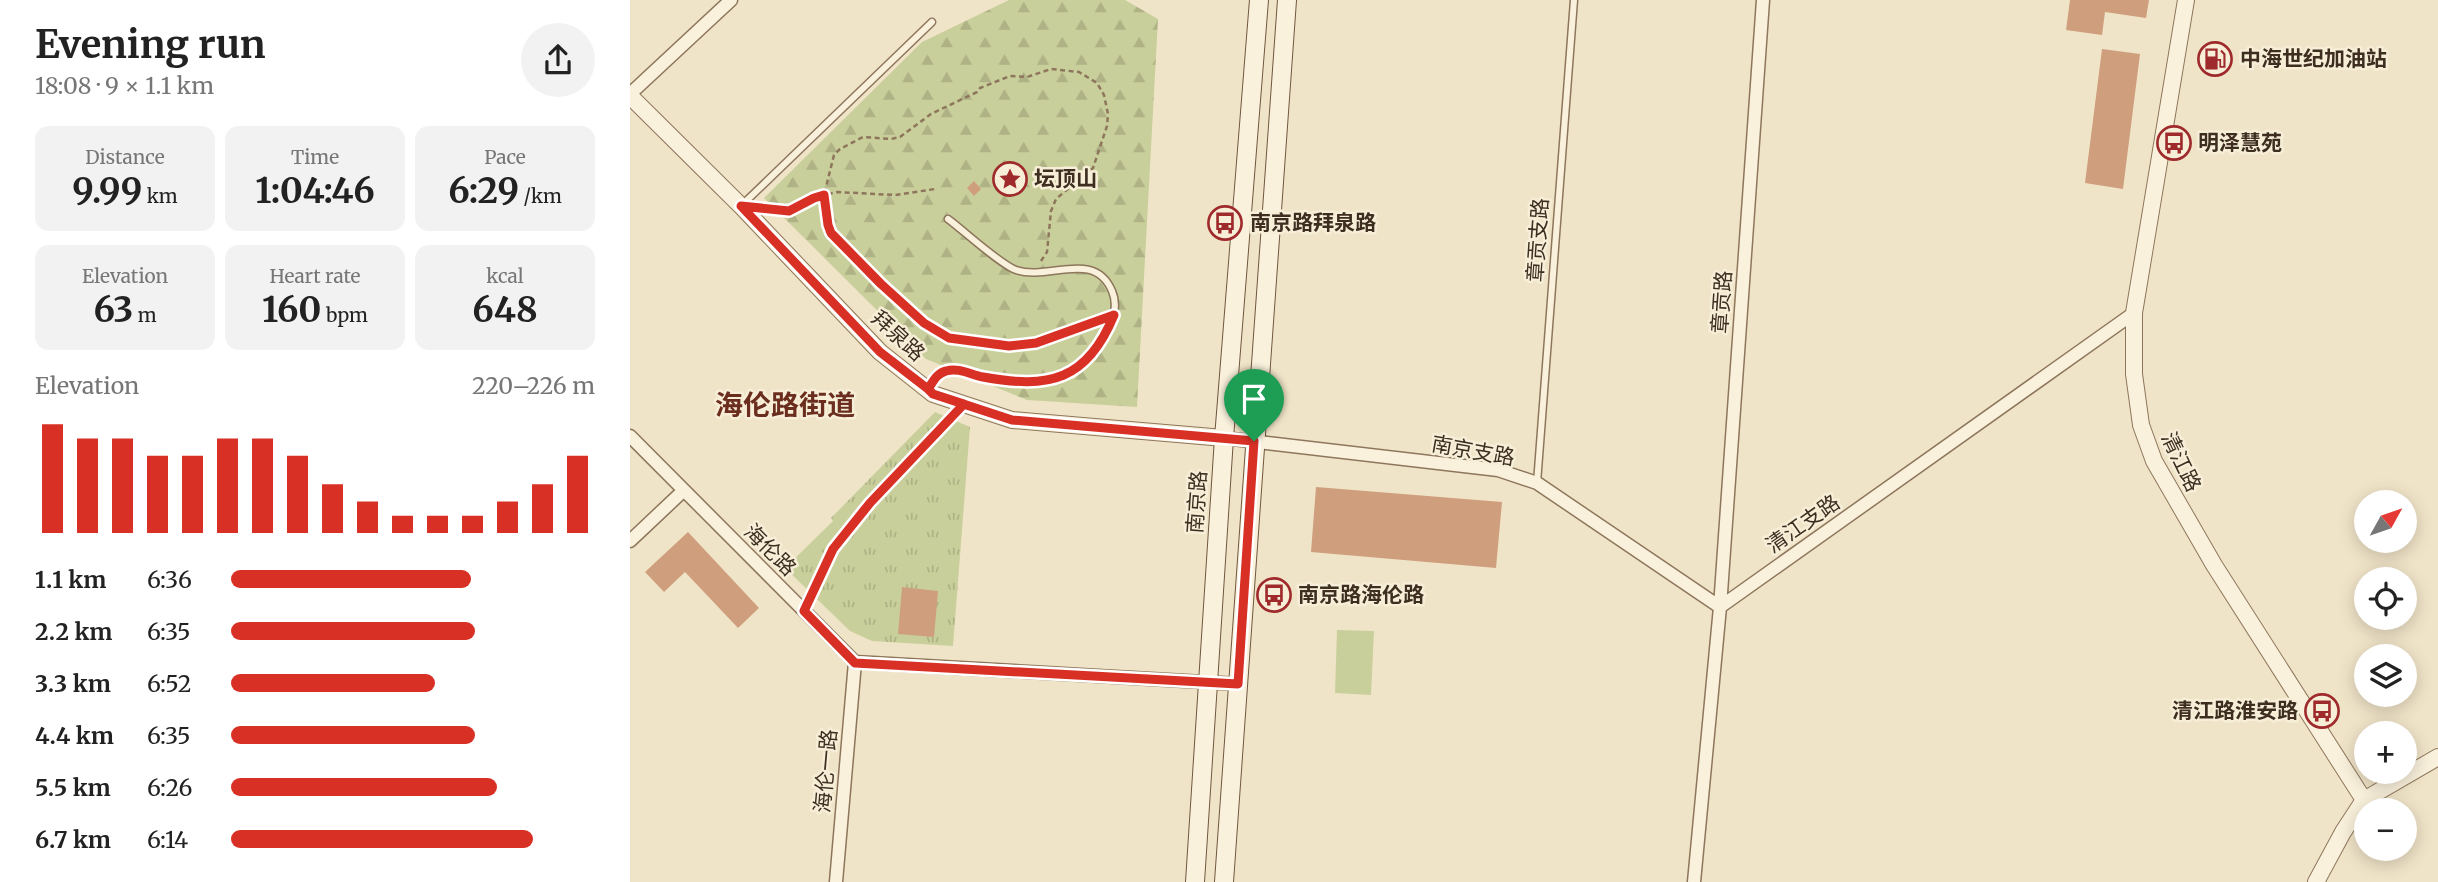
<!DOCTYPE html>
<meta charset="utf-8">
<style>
:root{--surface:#fff;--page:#f2f2f2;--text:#222;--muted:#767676;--accent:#d93025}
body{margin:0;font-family:Merriweather,"Noto Sans SC",serif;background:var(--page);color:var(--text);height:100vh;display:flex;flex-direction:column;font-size:26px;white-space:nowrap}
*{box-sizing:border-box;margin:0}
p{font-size:23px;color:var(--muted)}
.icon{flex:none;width:38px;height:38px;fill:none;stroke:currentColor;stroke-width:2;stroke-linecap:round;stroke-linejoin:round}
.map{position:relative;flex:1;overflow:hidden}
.sheet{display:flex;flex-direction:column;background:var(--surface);width:630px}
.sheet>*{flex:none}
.needle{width:46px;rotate:50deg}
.fabs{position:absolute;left:1724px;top:490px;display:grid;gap:14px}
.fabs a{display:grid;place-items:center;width:63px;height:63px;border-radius:50%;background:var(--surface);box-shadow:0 4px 18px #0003;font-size:35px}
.pin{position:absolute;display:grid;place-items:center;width:60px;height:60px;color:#fff;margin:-72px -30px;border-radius:50% 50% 50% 0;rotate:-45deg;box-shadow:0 0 7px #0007}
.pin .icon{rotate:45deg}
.round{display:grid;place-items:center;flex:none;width:74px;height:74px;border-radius:37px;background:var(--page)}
.head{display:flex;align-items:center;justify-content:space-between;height:119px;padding:0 35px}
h1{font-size:38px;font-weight:700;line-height:52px}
.metrics{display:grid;grid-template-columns:repeat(3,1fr);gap:10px;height:119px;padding:7px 35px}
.metrics div{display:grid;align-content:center;border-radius:14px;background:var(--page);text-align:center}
.metrics b{font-size:35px;font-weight:700}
.metrics small{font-size:19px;font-weight:400}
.metrics p{font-size:19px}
.chart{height:196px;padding:14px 35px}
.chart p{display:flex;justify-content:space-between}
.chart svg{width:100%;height:126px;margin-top:7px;stroke:var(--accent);stroke-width:6}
ul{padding:0 35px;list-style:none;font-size:23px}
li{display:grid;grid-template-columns:112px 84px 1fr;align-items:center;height:52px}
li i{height:18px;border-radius:9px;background:var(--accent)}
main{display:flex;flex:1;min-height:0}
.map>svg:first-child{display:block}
</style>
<main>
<section class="sheet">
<div class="head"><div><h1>Evening run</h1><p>18:08 · 9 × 1.1 km</p></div><a class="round"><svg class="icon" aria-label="share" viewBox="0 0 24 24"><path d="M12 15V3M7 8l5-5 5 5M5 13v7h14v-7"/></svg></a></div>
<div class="metrics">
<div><p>Distance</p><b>9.99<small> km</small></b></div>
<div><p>Time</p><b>1:04:46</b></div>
<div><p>Pace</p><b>6:29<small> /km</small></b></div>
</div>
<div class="metrics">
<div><p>Elevation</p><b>63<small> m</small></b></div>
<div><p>Heart rate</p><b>160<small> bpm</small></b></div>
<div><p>kcal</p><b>648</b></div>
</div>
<div class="chart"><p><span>Elevation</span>220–226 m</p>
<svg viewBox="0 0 160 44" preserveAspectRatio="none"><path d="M5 44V6M15 44V11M25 44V11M35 44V17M45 44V17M55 44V11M65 44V11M75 44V17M85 44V27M95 44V33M105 44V38M115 44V38M125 44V38M135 44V33M145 44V27M155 44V17"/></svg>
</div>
<ul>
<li><b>1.1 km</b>6:36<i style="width:66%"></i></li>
<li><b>2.2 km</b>6:35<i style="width:67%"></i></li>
<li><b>3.3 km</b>6:52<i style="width:56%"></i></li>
<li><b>4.4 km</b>6:35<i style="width:67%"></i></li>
<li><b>5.5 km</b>6:26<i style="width:73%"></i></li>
<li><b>6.7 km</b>6:14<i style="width:83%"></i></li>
</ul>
</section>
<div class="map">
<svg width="1808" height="882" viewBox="0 0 1808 882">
<defs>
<pattern id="grass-tufts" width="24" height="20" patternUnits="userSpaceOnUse" patternTransform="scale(1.75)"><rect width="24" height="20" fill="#c9cf9b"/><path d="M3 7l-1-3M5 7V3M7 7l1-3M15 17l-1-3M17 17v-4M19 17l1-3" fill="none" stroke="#aeb285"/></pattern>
<pattern id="forest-firs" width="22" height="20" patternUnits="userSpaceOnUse" patternTransform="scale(1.75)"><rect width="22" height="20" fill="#c9cf9b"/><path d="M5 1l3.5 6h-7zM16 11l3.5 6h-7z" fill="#aeb285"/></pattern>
</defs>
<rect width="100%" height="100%" fill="#f0e4c8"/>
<path fill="url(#grass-tufts)" d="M 305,412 L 340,427 L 323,646 L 242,641 L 220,631 L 155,568 L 203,521 L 201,518 Z"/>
<path fill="url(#forest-firs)" d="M 379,0 L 495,0 L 528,19 L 507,407 L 397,400 L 296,359 L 134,198 L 292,42 Z"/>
<path fill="#c9cf9b" d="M 707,630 L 744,631 L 741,695 L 705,693 Z"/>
<path fill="#cf9f7d" d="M 1440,0 L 1519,0 L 1516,18 L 1475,12 L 1472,35 L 1436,30 Z
M 1472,49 L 1510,54 L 1493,189 L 1455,183 Z
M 344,181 L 351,189 L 344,196 L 337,188 Z
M 686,487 L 872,502 L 866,568 L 681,552 Z
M 58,532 L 129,608 L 108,628 L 55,572 L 34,592 L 15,572 Z
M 272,587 L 308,591 L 304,637 L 268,634 Z"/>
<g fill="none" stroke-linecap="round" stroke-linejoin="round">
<g stroke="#8d765c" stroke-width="9">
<path id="service" d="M 112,205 L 302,22
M 299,388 C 302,383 307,374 312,372 C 324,366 337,374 348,377 C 387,386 441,387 466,350 C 477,334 491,311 482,291 C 464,249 419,281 386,270 C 371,265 333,230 318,219
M 907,483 L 944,0"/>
</g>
<g stroke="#8d765c" stroke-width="15">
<path id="minor" d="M 0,94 L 101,0
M 0,436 L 225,662 L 608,684
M 594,438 L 868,470 L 907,483 L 1090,607 L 1133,0
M 0,541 L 53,491
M 206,882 L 225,662
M 1064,882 L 1090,607 L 1504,313"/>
</g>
<g stroke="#8d765c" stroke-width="18">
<path id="tertiary" d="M 1556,0 L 1504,313 L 1504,374 L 1511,425 L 1524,461 L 1584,565 L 1734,800
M 0,96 L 111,206 L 250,352 L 303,394 L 382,420 L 594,438
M 1686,882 L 1713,832 L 1734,800 L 1808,757"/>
</g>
<g stroke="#6f573f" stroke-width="20">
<path id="secondary" d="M 565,882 L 594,438 L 629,0
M 594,882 L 657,0"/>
</g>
<path stroke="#8d765c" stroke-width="2.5" stroke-dasharray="5 3.5" stroke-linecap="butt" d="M 134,208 L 159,211 L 184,197 L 207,192 L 265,195 L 305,189
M 411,261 L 417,252 L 421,211 L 426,199 L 463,168 L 477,126 L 478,114 L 474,95 L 467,83 L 449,72 L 421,69 L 397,77 L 380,76 L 350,88 L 347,92 L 301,114 L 270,137 L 261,139 L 233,137 L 210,149 L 204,155 L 194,195 L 198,225 L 201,233 L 251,284 L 294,323 L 319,338 L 379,346 L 406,343 L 471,320
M 179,600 L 203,549 L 240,503 L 322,416"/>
<use href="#service" stroke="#faf1dc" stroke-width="6"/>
<use href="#minor" stroke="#faf1dc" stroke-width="12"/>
<use href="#tertiary" stroke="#faf1dc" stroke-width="16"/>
<use href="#secondary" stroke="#faf1dc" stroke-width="18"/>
</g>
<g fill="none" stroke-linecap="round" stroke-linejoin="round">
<g stroke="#fff" stroke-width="14">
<path id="route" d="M 624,441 L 382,420 L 303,394 L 298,389 L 250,352 L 111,206 L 159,211 L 184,198 L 194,195 L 198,225 L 201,233 L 251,284 L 294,323 L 319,338 L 379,346 L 406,343 L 484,315 C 457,381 419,389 353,377 C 341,375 329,367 316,371 C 307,373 303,382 298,389 L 303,394 L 334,404 L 240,503 L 203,549 L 174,611 L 225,663 L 608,684 L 624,441"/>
</g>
<use href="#route" stroke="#d93025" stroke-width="9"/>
</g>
<defs>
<g id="fuel-ring" transform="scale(1.75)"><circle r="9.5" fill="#f7eed8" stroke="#9e2a2b" stroke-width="1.5"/><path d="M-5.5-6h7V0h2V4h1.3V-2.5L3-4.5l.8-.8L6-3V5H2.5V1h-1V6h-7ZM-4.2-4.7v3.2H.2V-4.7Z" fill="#9e2a2b"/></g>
<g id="bus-ring" transform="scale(1.75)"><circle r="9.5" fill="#f7eed8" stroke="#9e2a2b" stroke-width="1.5"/><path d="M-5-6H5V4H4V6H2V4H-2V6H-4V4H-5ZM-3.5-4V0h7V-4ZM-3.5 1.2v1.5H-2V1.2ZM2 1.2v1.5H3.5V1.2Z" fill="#9e2a2b"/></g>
<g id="sight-ring" transform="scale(1.75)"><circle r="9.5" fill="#f7eed8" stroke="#9e2a2b" stroke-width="1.5"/><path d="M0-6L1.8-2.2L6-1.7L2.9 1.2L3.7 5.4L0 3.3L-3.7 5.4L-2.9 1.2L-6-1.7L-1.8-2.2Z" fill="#9e2a2b"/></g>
</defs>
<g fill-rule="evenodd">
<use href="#fuel-ring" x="1585" y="59"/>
<use href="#bus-ring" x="1544" y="143"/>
<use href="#sight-ring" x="380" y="179"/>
<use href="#bus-ring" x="595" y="223"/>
<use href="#bus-ring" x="644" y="595"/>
<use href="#bus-ring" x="1692" y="711"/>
</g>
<g text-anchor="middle" stroke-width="5" stroke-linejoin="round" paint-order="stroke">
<g font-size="21" font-weight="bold" fill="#3d2e20" stroke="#f7eed8" text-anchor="start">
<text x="1610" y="66">中海世纪加油站</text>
<text x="1568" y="150">明泽慧苑</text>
<text x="404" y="186">坛顶山</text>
<text x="620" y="230">南京路拜泉路</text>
<text x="668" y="602">南京路海伦路</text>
<text x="1668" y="718" text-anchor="end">清江路淮安路</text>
</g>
<g font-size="21" fill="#3d2e20" stroke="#f7eed8">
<text transform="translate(908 240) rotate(-86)" y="7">章贡支路</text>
<text transform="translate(1092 302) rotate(-86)" y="7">章贡路</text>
<text transform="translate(268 336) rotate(42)" y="7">拜泉路</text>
<text transform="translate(843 451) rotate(10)" y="7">南京支路</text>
<text transform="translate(1551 462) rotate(64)" y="7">清江路</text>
<text transform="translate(567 502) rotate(-86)" y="7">南京路</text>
<text transform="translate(1173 524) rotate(-35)" y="7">清江支路</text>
<text transform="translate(140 550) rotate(45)" y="7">海伦路</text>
<text transform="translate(196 771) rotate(-85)" y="7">海伦一路</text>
</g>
<g font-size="28" font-weight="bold" fill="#6b2e1e" stroke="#f7eed8">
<text x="155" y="415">海伦路街道</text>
</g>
</g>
</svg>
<div class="fabs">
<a><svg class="needle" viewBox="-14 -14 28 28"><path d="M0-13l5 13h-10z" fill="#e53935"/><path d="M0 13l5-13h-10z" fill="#767676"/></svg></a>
<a><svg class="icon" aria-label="locate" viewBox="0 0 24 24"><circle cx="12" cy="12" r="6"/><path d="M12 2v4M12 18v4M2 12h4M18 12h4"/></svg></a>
<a><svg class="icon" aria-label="layers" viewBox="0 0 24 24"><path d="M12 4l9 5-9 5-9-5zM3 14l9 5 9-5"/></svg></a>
<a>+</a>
<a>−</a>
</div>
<div class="pin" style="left:624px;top:441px;background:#1e9e55"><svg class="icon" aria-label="arrive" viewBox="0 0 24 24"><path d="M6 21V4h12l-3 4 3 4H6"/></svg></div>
</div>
</main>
